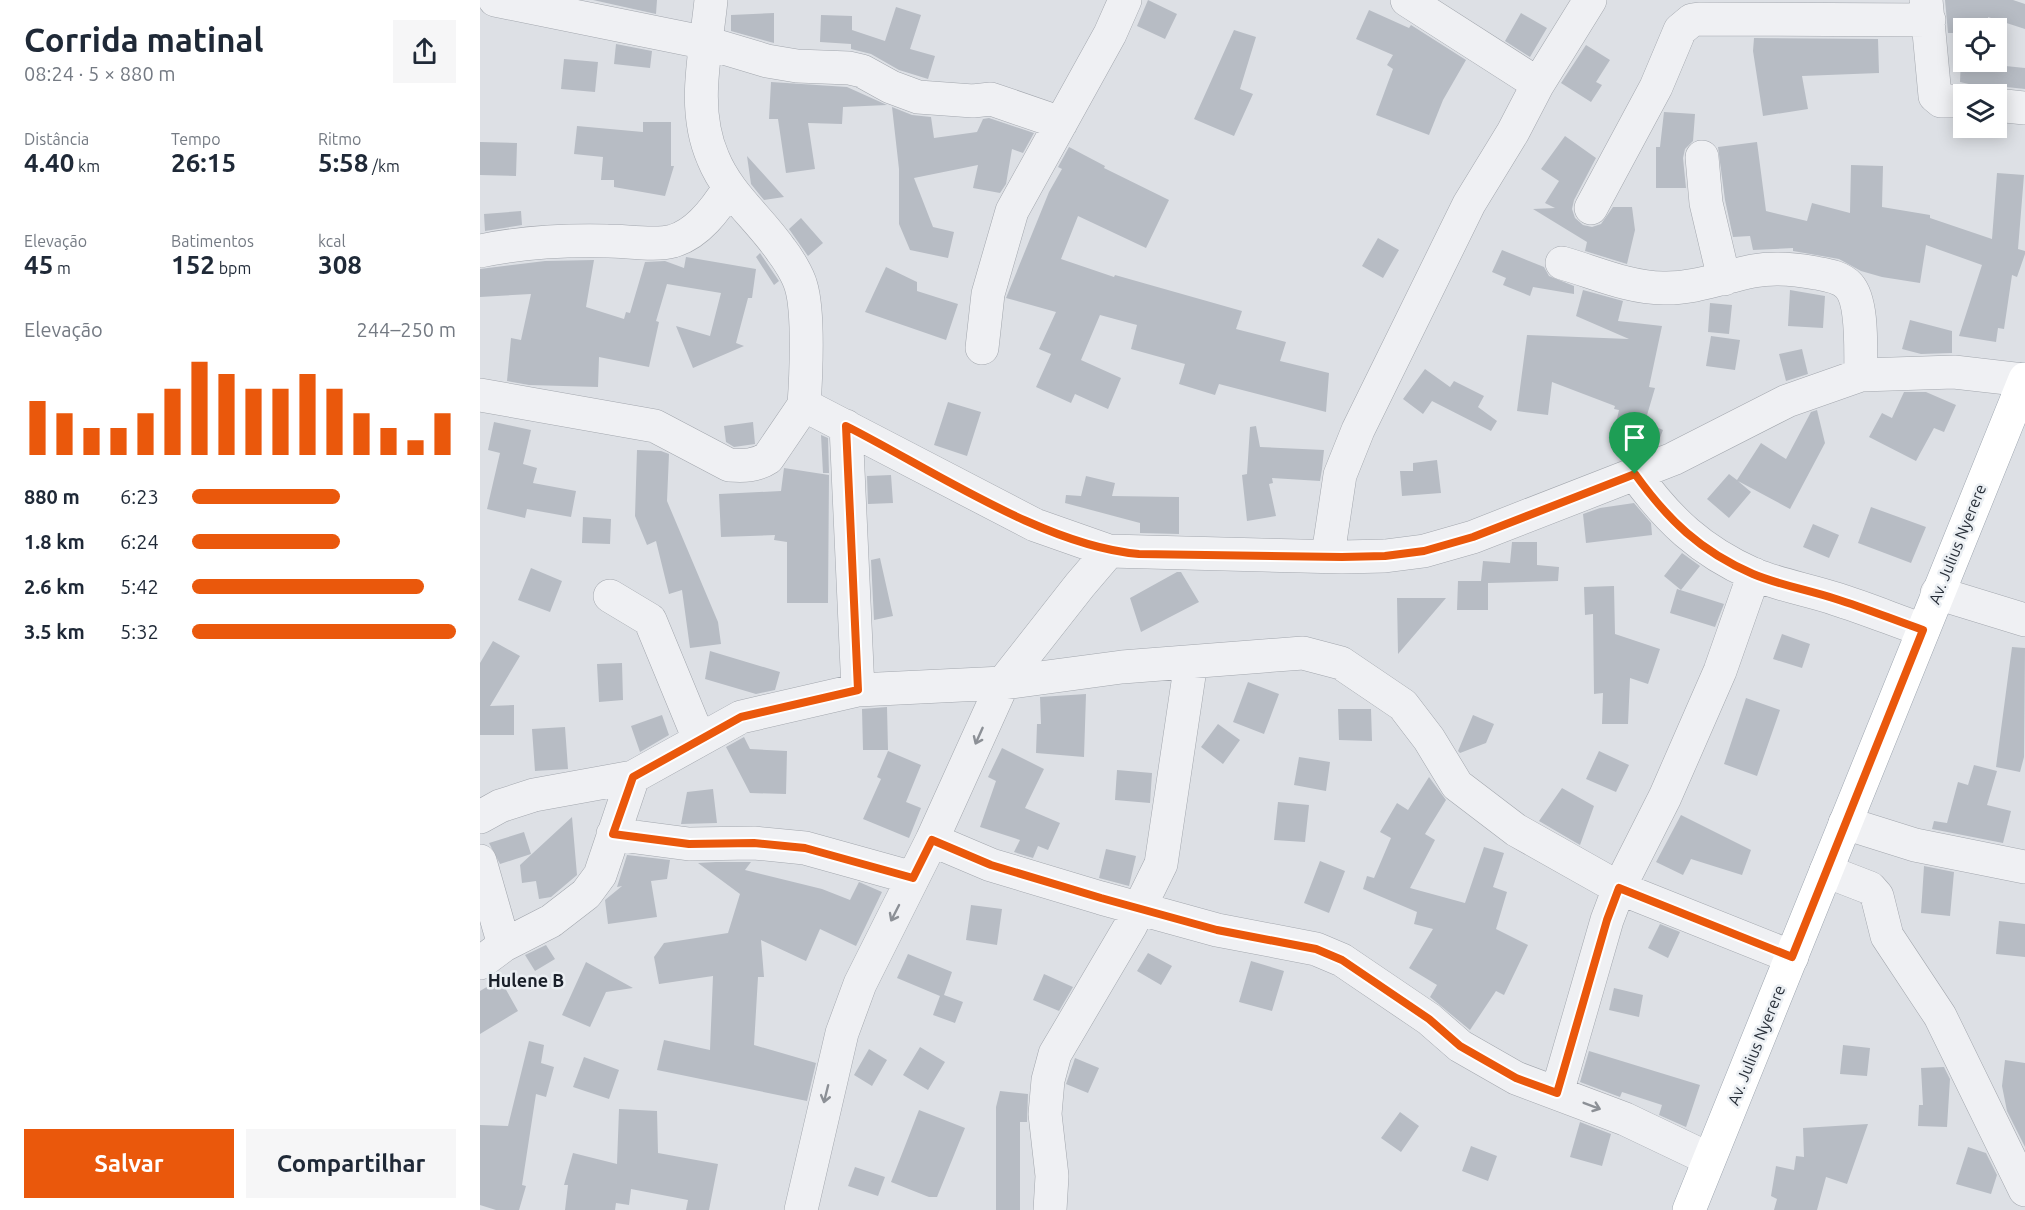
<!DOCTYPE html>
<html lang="pt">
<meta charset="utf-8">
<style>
:root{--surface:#fff;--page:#f6f6f7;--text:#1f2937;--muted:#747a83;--accent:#ea580c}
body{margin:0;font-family:Ubuntu,sans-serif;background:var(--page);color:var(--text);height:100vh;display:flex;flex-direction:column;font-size:22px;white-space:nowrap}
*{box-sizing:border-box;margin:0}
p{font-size:20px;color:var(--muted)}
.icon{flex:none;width:33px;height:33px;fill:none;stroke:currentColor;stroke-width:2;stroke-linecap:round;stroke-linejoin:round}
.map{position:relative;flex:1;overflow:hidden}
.panel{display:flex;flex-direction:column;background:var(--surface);width:480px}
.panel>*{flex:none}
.tools{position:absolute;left:1473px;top:18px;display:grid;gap:12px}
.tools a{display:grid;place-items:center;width:54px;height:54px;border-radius:0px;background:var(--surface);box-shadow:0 3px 15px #0003;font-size:30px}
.pin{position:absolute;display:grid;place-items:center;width:51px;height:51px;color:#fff;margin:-62px -26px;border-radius:50% 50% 50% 0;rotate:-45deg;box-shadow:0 0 6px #0007}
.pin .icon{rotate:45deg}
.round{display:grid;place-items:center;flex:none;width:63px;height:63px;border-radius:0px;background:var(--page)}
.summary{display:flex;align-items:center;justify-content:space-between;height:102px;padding:0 24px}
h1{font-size:33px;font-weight:700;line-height:45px}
.figures{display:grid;grid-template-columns:repeat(3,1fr);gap:9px;height:102px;padding:6px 24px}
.figures div{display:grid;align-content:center}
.figures b{font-size:26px;font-weight:700}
.figures small{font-size:16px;font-weight:400}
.figures p{font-size:16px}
.chart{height:168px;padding:12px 24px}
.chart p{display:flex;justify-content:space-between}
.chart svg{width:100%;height:108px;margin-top:6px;stroke:var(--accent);stroke-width:6}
.cta{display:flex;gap:12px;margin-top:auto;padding:12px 24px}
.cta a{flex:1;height:69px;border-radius:0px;background:var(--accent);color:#fff;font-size:24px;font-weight:700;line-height:69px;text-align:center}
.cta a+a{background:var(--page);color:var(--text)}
ul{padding:0 24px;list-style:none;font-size:20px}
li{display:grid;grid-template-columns:96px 72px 1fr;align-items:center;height:45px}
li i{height:15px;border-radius:8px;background:var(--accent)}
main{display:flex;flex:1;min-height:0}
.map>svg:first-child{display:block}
</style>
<main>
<section class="panel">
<div class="summary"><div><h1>Corrida matinal</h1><p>08:24 · 5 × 880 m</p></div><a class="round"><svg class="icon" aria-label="share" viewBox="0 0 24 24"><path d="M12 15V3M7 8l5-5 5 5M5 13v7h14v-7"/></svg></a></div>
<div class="figures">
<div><p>Distância</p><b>4.40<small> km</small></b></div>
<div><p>Tempo</p><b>26:15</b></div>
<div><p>Ritmo</p><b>5:58<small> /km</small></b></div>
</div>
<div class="figures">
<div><p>Elevação</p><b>45<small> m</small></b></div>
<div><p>Batimentos</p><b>152<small> bpm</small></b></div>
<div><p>kcal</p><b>308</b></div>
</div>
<div class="chart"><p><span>Elevação</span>244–250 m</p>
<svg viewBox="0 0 160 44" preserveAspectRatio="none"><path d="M5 44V22M15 44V27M25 44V33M35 44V33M45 44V27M55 44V17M65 44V6M75 44V11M85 44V17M95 44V17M105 44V11M115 44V17M125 44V27M135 44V33M145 44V38M155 44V27"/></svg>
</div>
<ul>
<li><b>880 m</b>6:23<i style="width:56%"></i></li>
<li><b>1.8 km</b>6:24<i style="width:56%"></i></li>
<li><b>2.6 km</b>5:42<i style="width:88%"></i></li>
<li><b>3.5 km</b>5:32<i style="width:100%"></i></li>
</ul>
<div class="cta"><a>Salvar</a><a>Compartilhar</a></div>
</section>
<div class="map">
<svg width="1545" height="1210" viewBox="0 0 1545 1210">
<rect width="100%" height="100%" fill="#dde0e5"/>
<path fill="#b7bcc4" d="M 113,0 L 177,0 L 176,14 Z
M 668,0 L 697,14 L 685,39 L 657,26 Z
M 1465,0 L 1533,0 L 1545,4 L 1545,29 L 1508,17 L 1508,28 L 1484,28 L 1484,62 L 1506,62 L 1506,64 L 1545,68 L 1545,89 L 1517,86 L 1500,92 L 1493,85 L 1480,82 L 1482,33 L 1468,33 Z
M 416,7 L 441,15 L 430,49 L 455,56 L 448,79 L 419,70 L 391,54 L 371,49 L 371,44 L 340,42 L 341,15 L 372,16 L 372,30 L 405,41 Z
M 889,10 L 929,28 L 931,25 L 986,60 L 963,100 L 949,135 L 896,115 L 913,69 L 907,65 L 913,55 L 876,39 Z
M 294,13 L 294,43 L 251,31 L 251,15 Z
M 1041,13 L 1067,28 L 1050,57 L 1025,41 Z
M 754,30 L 776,37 L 760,89 L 773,94 L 754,136 L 714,119 Z
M 1274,38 L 1398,39 L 1399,73 L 1322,76 L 1328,109 L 1283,116 L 1273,51 Z
M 136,44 L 172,51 L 170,68 L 134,64 Z
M 1106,45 L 1130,60 L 1116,82 L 1122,85 L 1111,102 L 1081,83 Z
M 84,59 L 118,62 L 115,92 L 81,89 Z
M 291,82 L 367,87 L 407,105 L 363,107 L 362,124 L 328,123 L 335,169 L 306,173 L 298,119 L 289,119 Z
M 412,107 L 432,115 L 451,117 L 454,138 L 497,132 L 503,119 L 509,118 L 554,133 L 543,153 L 532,149 L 526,184 L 520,193 L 493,188 L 498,165 L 434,178 L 453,227 L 474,232 L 468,258 L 430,250 L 419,224 L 419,169 Z
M 1184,112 L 1215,114 L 1213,141 L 1205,149 L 1203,158 L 1206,188 L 1176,188 L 1176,147 L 1180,147 Z
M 163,122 L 191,122 L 191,166 L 194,166 L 185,196 L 134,187 L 134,180 L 121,180 L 123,157 L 94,154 L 97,126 L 163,132 Z
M 1085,136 L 1116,158 L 1094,200 L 1092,209 L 1095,218 L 1103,225 L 1112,227 L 1121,224 L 1133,207 L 1152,207 L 1155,230 L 1147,264 L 1105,251 L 1107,242 L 1053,209 L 1075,208 L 1065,203 L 1079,181 L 1061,169 Z
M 0,142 L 37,143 L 36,176 L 0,175 Z
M 1277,142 L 1286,211 L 1327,221 L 1332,203 L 1370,213 L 1371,165 L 1403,166 L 1402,207 L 1450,215 L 1450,218 L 1512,239 L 1517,173 L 1544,175 L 1538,249 L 1545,251 L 1545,254 L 1537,277 L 1532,275 L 1524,329 L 1518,328 L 1516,342 L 1479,336 L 1502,265 L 1446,245 L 1440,283 L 1402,277 L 1381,271 L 1359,259 L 1313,251 L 1313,248 L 1273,250 L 1270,236 L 1253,237 L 1245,200 L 1238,147 Z
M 589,147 L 625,166 L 624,168 L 689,200 L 666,248 L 598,216 L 581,259 L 634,277 L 635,275 L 762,311 L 756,329 L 806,342 L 800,361 L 849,373 L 846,412 L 739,384 L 735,395 L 699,384 L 705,364 L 651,349 L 657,325 L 620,315 L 601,360 L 641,378 L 628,409 L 595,394 L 591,403 L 556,387 L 571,354 L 559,349 L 576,312 L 526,298 L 569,192 L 582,169 L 578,167 Z
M 267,156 L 304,197 L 284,200 L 279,194 L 271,184 Z
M 41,211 L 42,225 L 5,231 L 4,214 Z
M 321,218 L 343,243 L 328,256 L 309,229 Z
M 898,238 L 919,250 L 903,278 L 882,266 Z
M 1022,250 L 1064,267 L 1069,276 L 1094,286 L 1094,294 L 1053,287 L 1050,296 L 1023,285 L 1026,278 L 1012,272 Z
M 280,253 L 299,281 L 294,285 L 276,257 Z
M 206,257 L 276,269 L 272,298 L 268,298 L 256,343 L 264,346 L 213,368 L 196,326 L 230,336 L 241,293 L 187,284 L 176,321 L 179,322 L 169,367 L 119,357 L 118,387 L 49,385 L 27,381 L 31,338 L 41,340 L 51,294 L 0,297 L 0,269 L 65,261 L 114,260 L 106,307 L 144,319 L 146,312 L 150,313 L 165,262 L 185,261 L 204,268 Z
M 406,267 L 437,282 L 437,291 L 478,304 L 466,340 L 385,312 Z
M 1103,290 L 1143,301 L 1138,321 L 1182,326 L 1169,387 L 1175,388 L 1165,422 L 1183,430 L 1177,445 L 1170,448 L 1134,432 L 1139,410 L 1134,409 L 1135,406 L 1072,382 L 1068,415 L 1037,411 L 1047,335 L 1149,339 L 1096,316 Z
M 1310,290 L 1345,296 L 1343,328 L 1308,326 Z
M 1230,303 L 1252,305 L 1249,334 L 1228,332 Z
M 1430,320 L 1472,331 L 1472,353 L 1441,354 L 1422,349 Z
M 1231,336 L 1260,340 L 1255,370 L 1226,366 Z
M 1322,349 L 1328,374 L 1306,381 L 1299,354 Z
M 945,369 L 970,387 L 974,381 L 1004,396 L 998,407 L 1017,421 L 1011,431 L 952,401 L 943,414 L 923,399 Z
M 1424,392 L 1446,392 L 1476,405 L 1464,432 L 1454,428 L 1436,461 L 1389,437 L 1402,413 L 1412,418 Z
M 468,402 L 501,412 L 487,456 L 454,445 Z
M 1337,410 L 1345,443 L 1310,509 L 1258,481 L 1271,492 L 1249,518 L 1227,499 L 1249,474 L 1257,480 L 1281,443 L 1306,459 L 1331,412 Z
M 14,422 L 51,430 L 43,464 L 57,468 L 53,483 L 96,491 L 91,517 L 47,509 L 45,518 L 7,509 L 20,453 L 8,450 Z
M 273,422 L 275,444 L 254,447 L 246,442 L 244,426 Z
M 776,426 L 780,447 L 844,450 L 842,469 L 840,481 L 792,478 L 793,483 L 789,484 L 796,516 L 767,521 L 762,475 L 767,474 L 770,427 Z
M 341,435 L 348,438 L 349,473 L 343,473 Z
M 157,450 L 181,451 L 189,454 L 187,501 L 238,622 L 241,644 L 210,648 L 202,590 L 189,594 L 176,541 L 167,545 L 155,516 Z
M 957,460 L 961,493 L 922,496 L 920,471 L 933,471 L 933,463 Z
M 304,468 L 349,475 L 348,603 L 307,603 L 307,542 L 294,540 L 295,535 L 241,537 L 239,494 L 301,491 Z
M 411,475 L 413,503 L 388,504 L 387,476 Z
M 606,476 L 635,483 L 632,496 L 699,497 L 699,534 L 660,533 L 660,523 L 585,503 L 586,495 L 601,496 Z
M 1154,503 L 1171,523 L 1172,535 L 1106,543 L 1103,514 L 1120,508 Z
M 1391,507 L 1446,527 L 1431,563 L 1378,543 Z
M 103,517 L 131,519 L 130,544 L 102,543 Z
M 1333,524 L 1359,535 L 1349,558 L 1323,547 Z
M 1032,542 L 1057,542 L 1057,565 L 1079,567 L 1078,581 L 1008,583 L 1008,610 L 977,610 L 978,581 L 1001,581 L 1003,561 L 1030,563 Z
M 1202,553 L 1220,566 L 1201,590 L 1184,576 Z
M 400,558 L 413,616 L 394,620 L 391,560 Z
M 51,568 L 82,581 L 70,612 L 38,600 Z
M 697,572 L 701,572 L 719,602 L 661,632 L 650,598 Z
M 1134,586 L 1135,634 L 1180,649 L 1168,684 L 1150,678 L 1148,724 L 1122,724 L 1123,693 L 1114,694 L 1113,614 L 1105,615 L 1104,587 Z
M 1197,589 L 1244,604 L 1235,627 L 1190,613 Z
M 917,598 L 966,598 L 918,654 Z
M 1302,634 L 1330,644 L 1322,668 L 1293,659 Z
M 13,641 L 40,656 L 10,706 L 34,705 L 34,735 L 0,735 L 0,663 Z
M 1532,647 L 1545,648 L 1544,757 L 1540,772 L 1516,767 Z
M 230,651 L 300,672 L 295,690 L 276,694 L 225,679 Z
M 142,663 L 143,700 L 119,702 L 117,664 Z
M 768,682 L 799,694 L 784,734 L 753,722 Z
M 606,694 L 604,757 L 556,753 L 557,724 L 561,724 L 560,697 Z
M 1266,698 L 1300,710 L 1277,776 L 1244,764 Z
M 407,707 L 408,750 L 383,750 L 382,709 Z
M 858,709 L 891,709 L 892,741 L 859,740 Z
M 182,715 L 189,735 L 160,752 L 151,726 Z
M 993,715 L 1014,724 L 1006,743 L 980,753 L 978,751 Z
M 738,724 L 760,740 L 743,764 L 721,747 Z
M 85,727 L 88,769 L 55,771 L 52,729 Z
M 264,737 L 270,749 L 307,751 L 306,794 L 270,793 L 246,747 Z
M 522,748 L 564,769 L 545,808 L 580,823 L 568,850 L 558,846 L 553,858 L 534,852 L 540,840 L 500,827 L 516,781 L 508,777 Z
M 408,751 L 441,765 L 426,802 L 441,808 L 429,838 L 383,819 L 401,779 L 397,777 Z
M 1119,751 L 1149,765 L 1136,792 L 1106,779 Z
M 819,757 L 850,762 L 846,791 L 814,785 Z
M 1494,765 L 1517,771 L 1507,805 L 1531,811 L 1523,843 L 1452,829 L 1454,821 L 1467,823 L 1478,782 L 1488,785 Z
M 637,770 L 672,773 L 670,803 L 635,800 Z
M 949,777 L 966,800 L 945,834 L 955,840 L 930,888 L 985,903 L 1004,847 L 1024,853 L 1013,887 L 1027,892 L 1016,929 L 1048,945 L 1024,995 L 1016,991 L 990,1030 L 950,997 L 957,985 L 929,968 L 953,929 L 934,924 L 937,912 L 883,889 L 887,876 L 894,878 L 911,838 L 900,832 L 917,803 L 928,810 Z
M 1082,788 L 1114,806 L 1100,845 L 1059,821 Z
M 233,789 L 237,823 L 201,824 L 207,792 Z
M 798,802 L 829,805 L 825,842 L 794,840 Z
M 1201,815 L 1271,850 L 1262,875 L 1211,859 L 1203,875 L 1176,862 Z
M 92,817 L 97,875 L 71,897 L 59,899 L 56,881 L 42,883 L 40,865 Z
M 44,832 L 51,854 L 20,864 L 9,843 Z
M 626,849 L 656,856 L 649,886 L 619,878 Z
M 147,855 L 190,860 L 187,879 L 171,881 L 177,917 L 128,924 L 125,900 L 142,886 L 137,887 Z
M 840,861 L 865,871 L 849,913 L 824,903 Z
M 236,862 L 271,862 L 265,870 L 342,889 L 370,900 L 379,882 L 402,892 L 376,946 L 340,929 L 326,961 L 281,940 L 284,977 L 278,977 L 274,1045 L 336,1063 L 327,1101 L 177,1070 L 184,1040 L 230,1050 L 233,976 L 179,984 L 174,957 L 184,943 L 248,933 L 260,894 L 218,863 Z
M 1444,866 L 1474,872 L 1470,916 L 1441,913 Z
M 491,905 L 522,909 L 517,945 L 486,940 Z
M 1519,921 L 1545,924 L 1545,957 L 1516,954 Z
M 1180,924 L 1200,932 L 1188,958 L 1168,948 Z
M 66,945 L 75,959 L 55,971 L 45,955 Z
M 668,953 L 692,966 L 681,985 L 657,971 Z
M 428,954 L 472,972 L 464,995 L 483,1002 L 475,1023 L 453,1015 L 460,996 L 417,978 Z
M 771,961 L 804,971 L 792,1011 L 759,1002 Z
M 106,962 L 153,988 L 126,992 L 110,1027 L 82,1015 Z
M 564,974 L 593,987 L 579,1011 L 553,1000 Z
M 20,979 L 38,1011 L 0,1034 L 0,991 Z
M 1134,988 L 1163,995 L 1159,1017 L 1129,1010 Z
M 49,1041 L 64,1045 L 61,1063 L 74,1067 L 66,1097 L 56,1094 L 42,1185 L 46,1186 L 39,1210 L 16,1210 L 0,1205 L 0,1125 L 28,1126 Z
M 1363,1045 L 1390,1048 L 1387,1076 L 1360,1074 Z
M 440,1047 L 465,1062 L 448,1090 L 423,1075 Z
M 389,1049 L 407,1060 L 392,1086 L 374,1075 Z
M 1109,1051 L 1220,1085 L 1206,1127 L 1179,1115 L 1182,1105 L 1142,1092 L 1140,1097 L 1100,1082 Z
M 104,1057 L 139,1070 L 129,1099 L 93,1087 Z
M 595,1058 L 619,1068 L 608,1093 L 586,1084 Z
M 1525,1060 L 1545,1063 L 1545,1147 L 1527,1111 L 1522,1086 Z
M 1464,1067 L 1470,1079 L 1467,1127 L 1438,1126 L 1439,1105 L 1443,1105 L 1441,1068 Z
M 520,1091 L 548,1094 L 547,1122 L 540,1122 L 540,1210 L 516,1210 L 516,1107 Z
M 139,1109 L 177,1111 L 178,1153 L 238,1164 L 229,1210 L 206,1210 L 208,1200 L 151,1189 L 149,1205 L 136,1203 L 135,1210 L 85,1210 L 88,1185 L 84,1185 L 93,1153 L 137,1164 Z
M 439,1110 L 485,1128 L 457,1197 L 449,1197 L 411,1182 Z
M 920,1112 L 939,1126 L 921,1152 L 901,1138 Z
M 1100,1122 L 1131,1134 L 1122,1166 L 1090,1157 Z
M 1388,1124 L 1367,1184 L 1346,1177 L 1337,1210 L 1294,1210 L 1297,1199 L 1291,1196 L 1296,1166 L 1314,1170 L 1316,1156 L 1324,1157 L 1323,1128 Z
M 991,1146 L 1017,1156 L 1008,1181 L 982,1171 Z
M 1488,1147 L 1506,1153 L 1517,1175 L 1511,1194 L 1476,1184 Z
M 375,1167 L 405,1177 L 398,1196 L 368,1186 Z"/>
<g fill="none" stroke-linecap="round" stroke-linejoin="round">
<g stroke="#a3a7ae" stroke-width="34">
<path id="minor" d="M 15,0 L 227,43 L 287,61 L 317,66 L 369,68 L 382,71 L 411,87 L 438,97 L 493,101 L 511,99 L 581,123
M 231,0 C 226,52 211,108 233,158 C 248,195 279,218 301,250 C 308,259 318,275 321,286 C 329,312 326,377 324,405 L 555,525 L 629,551 L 862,557 L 905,556 L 944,551 L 993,537 L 1193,459 L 1307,401 L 1381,375 L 1474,372 L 1545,380
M 927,0 L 1058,84
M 1446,0 L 1455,96 L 1461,101 L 1484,101
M 1516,105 L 1545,108
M 1222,157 L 1226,203 L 1244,279
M 1111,208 L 1176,87 L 1200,30 L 1212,20 L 1219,19 L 1449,20
M 0,251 C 42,242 85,240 128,241 C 146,241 177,246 193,241 C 218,234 236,209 249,188
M 1082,263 C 1114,272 1149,288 1183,288 C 1214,289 1243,277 1273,271 C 1294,267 1315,269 1336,273 C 1347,275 1361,277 1369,286 C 1384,303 1380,353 1381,375
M 502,348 L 508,294 L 532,211 L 630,34 L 645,0
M 0,395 L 175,426 L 249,465 C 264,466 276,466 288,458 L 324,405
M 366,426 L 378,690
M 1155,474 C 1188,520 1221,551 1273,574 C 1299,585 1329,590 1356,599 C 1385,608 1414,620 1443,630
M 848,555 L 860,475 L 878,430 L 989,204 L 1033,132 L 1058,84 L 1110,0
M 1457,593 L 1545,620
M 130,596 L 170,620 L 219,739
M 0,817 L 20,806 L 54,795 L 153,777 L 261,717 L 378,690 L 523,683 L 642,667 L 823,653 L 861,663 L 923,705 L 949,739 L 977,785 L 1036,830 L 1139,888 L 1312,957
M 1365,823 L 1435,845 L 1545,867
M 133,834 L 209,844 L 274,843 L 325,848 L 433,878
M 452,840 L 511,865 L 621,898 L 737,930 L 836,949 L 862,960 L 949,1019 L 980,1046 L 1036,1078 L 1145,1119 L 1229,1159
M 0,861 L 24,945
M 1346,871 L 1390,888 L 1397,896 L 1407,936 L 1460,1016 L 1545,1190
M 0,963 L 24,945 L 71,921 L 106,894 L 120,875 L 153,777
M 1077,1093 L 1127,920 L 1139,888 L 1185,797 L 1240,671 L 1274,574
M 321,1210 L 362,1033 L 380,984 L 452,840 L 523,683 L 600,585 L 629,551
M 570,1210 L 572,1176 L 565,1114 L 568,1080 L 575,1054 L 651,925 L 681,864 L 711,662"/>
</g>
<g stroke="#9da5af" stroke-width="34">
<path id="major" d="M 1209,1210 L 1545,379"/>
</g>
<use href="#minor" stroke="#eff0f3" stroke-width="33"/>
<use href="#major" stroke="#fff" stroke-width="33"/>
</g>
<defs><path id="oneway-shaft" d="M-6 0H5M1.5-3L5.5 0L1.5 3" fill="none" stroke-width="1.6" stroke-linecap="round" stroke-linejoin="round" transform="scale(1.5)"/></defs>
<g stroke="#8c9096">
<use href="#oneway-shaft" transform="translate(499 736) rotate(114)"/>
<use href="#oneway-shaft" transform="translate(415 913) rotate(117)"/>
<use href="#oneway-shaft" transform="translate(346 1094) rotate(104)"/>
<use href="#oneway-shaft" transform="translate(1112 1106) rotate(21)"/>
</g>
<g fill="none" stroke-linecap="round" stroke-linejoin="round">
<g stroke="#fff" stroke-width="12">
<path id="route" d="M 366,426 C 451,469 564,546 659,554 L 862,557 L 905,556 L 944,551 L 993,537 L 1155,474 C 1188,520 1220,551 1273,574 C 1299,585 1329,590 1356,599 C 1385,608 1414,620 1443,630 L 1312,957 L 1139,888 L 1127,920 L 1077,1093 L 1036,1078 L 980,1046 L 949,1019 L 862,960 L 836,949 L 737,930 L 621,898 L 511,865 L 452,840 L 433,878 L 325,848 L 274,843 L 209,844 L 133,834 L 153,777 L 261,717 L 378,690 Z"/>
</g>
<use href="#route" stroke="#ea580c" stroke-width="8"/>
</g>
<g text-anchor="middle" stroke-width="5" stroke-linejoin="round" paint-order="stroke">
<g font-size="16" fill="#282f39" stroke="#ebeff3">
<text transform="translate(1477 544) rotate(-68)" y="6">Av. Julius Nyerere</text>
<text transform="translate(1276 1045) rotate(-68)" y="6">Av. Julius Nyerere</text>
</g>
<g font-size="18" font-weight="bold" fill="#1a202a" stroke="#ebeff3">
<text x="46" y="987">Hulene B</text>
</g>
</g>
</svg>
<div class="tools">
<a><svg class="icon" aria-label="locate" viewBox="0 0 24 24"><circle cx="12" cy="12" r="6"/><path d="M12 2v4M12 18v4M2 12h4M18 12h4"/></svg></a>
<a><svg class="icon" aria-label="layers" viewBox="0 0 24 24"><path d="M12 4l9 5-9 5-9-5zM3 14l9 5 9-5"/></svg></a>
</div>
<div class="pin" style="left:1155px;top:474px;background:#1e9e55"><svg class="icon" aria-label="arrive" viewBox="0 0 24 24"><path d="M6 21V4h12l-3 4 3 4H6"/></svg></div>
</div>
</main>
